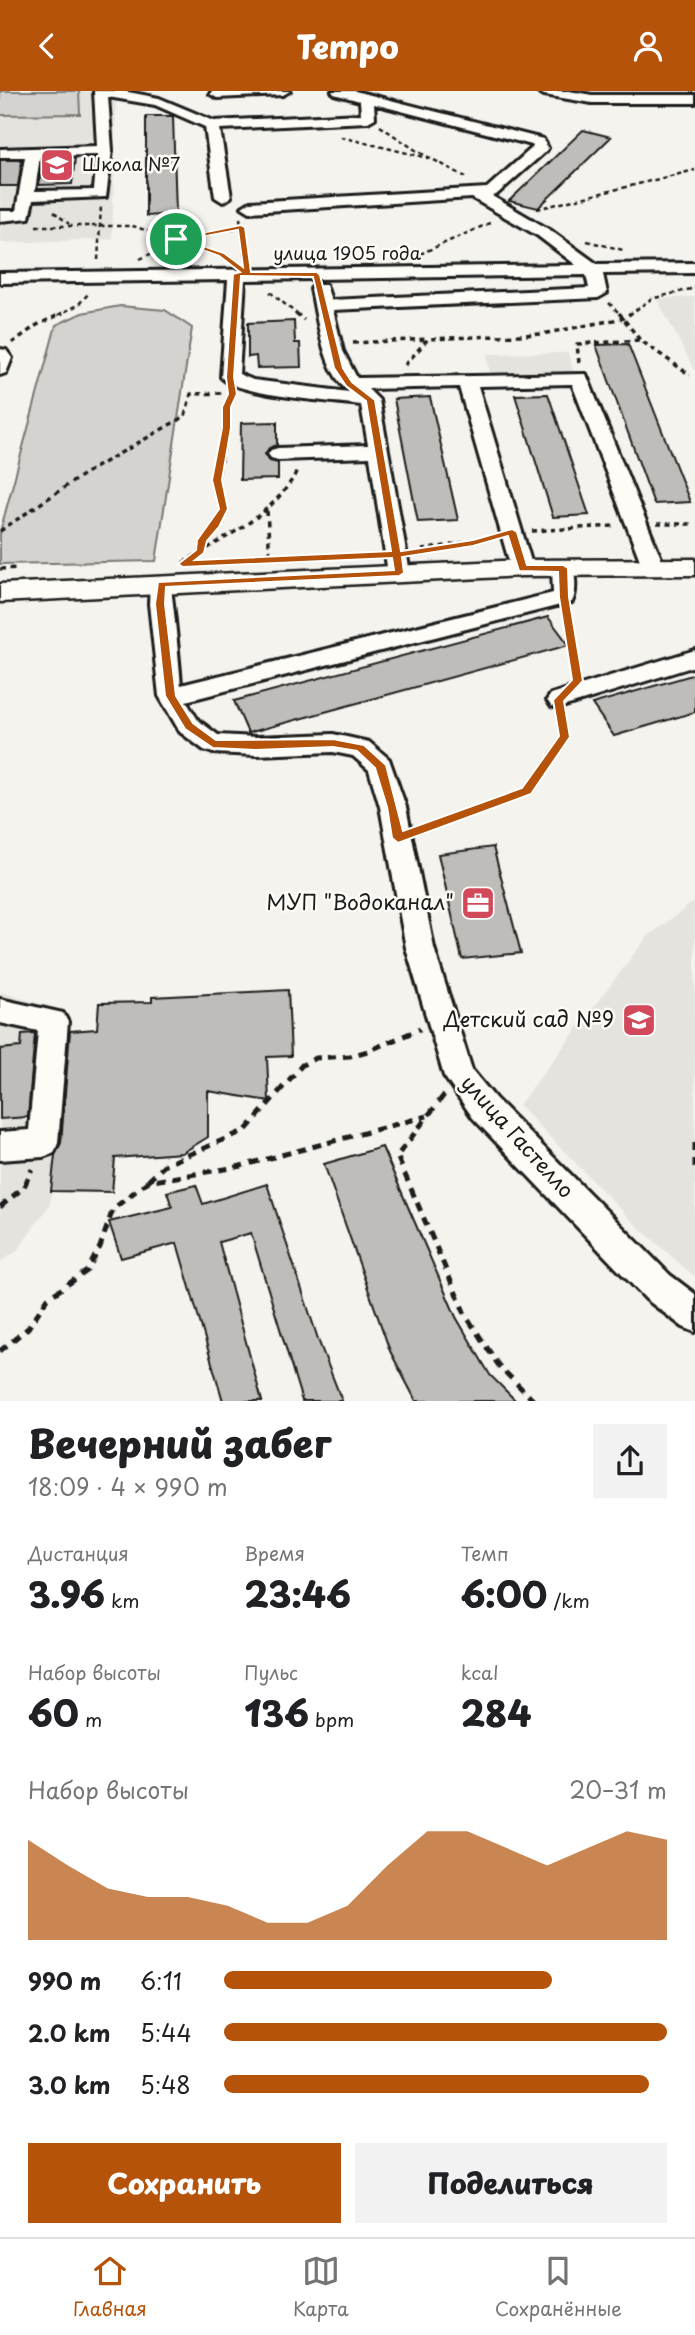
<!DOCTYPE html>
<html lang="ru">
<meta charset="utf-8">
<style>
:root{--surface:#fff;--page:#f2f2f2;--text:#202124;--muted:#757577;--line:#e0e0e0;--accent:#b45309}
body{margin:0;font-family:"Playpen Sans",sans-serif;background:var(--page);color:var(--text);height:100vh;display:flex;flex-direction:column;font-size:26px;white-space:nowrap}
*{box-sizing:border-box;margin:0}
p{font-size:23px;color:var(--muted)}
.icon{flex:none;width:38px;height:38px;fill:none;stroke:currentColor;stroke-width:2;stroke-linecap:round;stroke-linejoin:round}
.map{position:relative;height:1310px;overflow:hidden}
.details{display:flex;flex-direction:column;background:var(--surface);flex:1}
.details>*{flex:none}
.pin{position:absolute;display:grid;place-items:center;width:60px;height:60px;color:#fff;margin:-30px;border:4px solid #fff;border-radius:50%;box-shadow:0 2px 7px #0007}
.round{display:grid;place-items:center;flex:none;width:74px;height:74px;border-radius:0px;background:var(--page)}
.head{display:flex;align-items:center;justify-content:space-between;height:119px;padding:0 28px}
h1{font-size:38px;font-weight:800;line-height:52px}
.metrics{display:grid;grid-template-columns:repeat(3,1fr);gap:10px;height:119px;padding:7px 28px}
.metrics div{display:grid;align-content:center}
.metrics b{font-size:35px;font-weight:800}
.metrics small{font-size:19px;font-weight:400}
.metrics p{font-size:19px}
.chart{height:196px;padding:14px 28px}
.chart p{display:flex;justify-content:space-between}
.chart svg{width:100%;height:126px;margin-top:7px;fill:var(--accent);opacity:.7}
.button{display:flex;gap:14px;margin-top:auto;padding:14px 28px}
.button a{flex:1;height:80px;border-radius:0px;background:var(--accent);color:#fff;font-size:28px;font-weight:800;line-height:80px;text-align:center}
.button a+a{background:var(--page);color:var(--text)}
ul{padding:0 28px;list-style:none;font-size:23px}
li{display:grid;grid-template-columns:112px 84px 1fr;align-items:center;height:52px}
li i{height:18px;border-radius:9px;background:var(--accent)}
header{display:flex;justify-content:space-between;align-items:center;height:91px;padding:0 28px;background:var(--accent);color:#fff;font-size:32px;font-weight:800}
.tab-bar{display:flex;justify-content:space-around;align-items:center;height:98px;border-top:2px solid var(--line);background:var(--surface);font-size:19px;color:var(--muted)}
.tab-bar a{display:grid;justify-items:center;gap:4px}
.tab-bar .on{color:var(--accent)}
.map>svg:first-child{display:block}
</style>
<header><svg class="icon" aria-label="back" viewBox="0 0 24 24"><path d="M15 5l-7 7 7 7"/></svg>Tempo<svg class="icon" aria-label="person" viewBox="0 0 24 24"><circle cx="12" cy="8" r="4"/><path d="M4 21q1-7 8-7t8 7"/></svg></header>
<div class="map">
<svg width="695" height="1310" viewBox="0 0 695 1310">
<rect width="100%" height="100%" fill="#f4f3ee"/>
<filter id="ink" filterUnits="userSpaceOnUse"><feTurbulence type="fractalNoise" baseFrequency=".0143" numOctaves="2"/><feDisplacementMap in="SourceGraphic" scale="14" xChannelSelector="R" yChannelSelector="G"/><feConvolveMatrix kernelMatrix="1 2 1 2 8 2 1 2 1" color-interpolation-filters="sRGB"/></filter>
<g filter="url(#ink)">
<path fill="#e4e3de" d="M 0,0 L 116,0 L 112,148 L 0,152 Z
M 695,206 L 695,280 L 657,208 Z
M 568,262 L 574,282 L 490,283 L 487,263 Z
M 695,810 L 695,1186 L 634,1132 L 519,1014 L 648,845 Z
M 0,901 L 64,920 L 71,949 L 50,1113 L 17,1160 L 0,1171 Z"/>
<path fill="#d4d3cf" stroke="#787876" stroke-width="2" d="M 0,0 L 79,0 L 80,23 L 0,24 Z
M 120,215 L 165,219 L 192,237 L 156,470 L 0,473 L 0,441 L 56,234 L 82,222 Z"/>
<path fill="#bebdba" stroke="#1c1c1c" stroke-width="2" d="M 146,25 L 173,25 L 176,123 L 146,125 Z
M 583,39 L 611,46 L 538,117 L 509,110 Z
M 75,67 L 72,93 L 39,94 L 42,68 Z
M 0,69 L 22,69 L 18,95 L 0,95 Z
M 294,230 L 295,252 L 300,252 L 301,276 L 257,277 L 256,265 L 248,266 L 248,232 Z
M 628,253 L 690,411 L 654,413 L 596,254 Z
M 548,303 L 589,424 L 553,426 L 515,304 Z
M 430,306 L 458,429 L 418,431 L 394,308 Z
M 277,331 L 277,354 L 269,357 L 265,363 L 270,370 L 278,372 L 278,388 L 240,389 L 241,332 Z
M 548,526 L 569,554 L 248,642 L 234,610 Z
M 695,583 L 695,621 L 614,645 L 592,613 Z
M 493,756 L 521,862 L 462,868 L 438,763 Z
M 288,899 L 291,965 L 267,966 L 269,1010 L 208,1000 L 208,1046 L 182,1062 L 115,1067 L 112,1101 L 51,1100 L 55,1064 L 61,1052 L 70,940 L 97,938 L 99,912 L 152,911 L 152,906 Z
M 35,942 L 28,1026 L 0,1028 L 0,958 L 21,956 L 22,943 Z
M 382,1056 L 456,1226 L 490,1284 L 516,1310 L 416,1310 L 390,1260 L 324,1073 Z
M 267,1093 L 319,1251 L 342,1310 L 302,1310 L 251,1142 L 219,1151 L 262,1310 L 223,1310 L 177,1152 L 121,1167 L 109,1131 L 172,1116 L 167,1101 L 196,1094 L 203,1113 Z"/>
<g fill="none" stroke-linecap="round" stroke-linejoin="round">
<g stroke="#1c1c1c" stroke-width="6">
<path id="minor" d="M 94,0 L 123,0 L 159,7 L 214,30 L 361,23 L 360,10 L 334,3 L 332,0 L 355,0 L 543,48 L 548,57 L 546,60 L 496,104 L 492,105 L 550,139 L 597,173 L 695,172 L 695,182 L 603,183 L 607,202 L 598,207 L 333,219 L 343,260 L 357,287 L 586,283 L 665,477 L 662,482 L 646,482 L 643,477 L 572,293 L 478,295 L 533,477 L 530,482 L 514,482 L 511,477 L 459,296 L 368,298 L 379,309 L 410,482 L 407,487 L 391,487 L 388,482 L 370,366 L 278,369 L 271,367 L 268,363 L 271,359 L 278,357 L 368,354 L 361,314 C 334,310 236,305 221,286 L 228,189 L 0,192 L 0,182 L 576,174 L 538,145 L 472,107 L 250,121 L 242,116 L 250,111 L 487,97 L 533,56 L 532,54 L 374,13 L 375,27 L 368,31 L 220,38 L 231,106 L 223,111 L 215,106 L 205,36 L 155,14 L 108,6 L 112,59 L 106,106 L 33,109 L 29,127 L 0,130 L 0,120 L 16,120 L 25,66 L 0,66 L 0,58 L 97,55 ZM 97,64 L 94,99 L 35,100 L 40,65 ZM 586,184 L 589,197 L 331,209 L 326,194 L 314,194 L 311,198 C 318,231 323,280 349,301 L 253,289 L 239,283 L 245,189 Z
M 212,0 L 290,0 L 283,4 L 217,7 L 210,3 Z
M 537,0 L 569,0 L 592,4 L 695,4 L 695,12 L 592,12 L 544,4 Z
M 0,258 L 6,259 L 12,267 L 6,282 L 0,284 Z
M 563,470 L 571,472 C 576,481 577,502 572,511 L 186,610 L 198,629 L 218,644 L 256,646 L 333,643 L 369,651 L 389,668 L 406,716 L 434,857 L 472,979 L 495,1007 L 670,1184 L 695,1203 L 695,1241 L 683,1236 L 646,1208 L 473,1027 L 444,985 L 406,857 L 380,716 L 369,679 L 353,665 L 333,661 L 256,664 L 213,662 L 204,659 L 180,641 L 159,605 L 149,513 L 150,493 L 153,488 L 169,488 C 172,493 180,579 181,594 L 553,502 L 552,477 L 555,472 Z
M 695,559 L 695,575 L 559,617 L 551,615 L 547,609 L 551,603 Z
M 0,908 L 63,922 L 68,931 L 58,1052 L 54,1062 L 43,1066 L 0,1069 L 0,1041 L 29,1039 L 38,940 L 0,932 Z"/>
</g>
<g stroke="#1c1c1c" stroke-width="5">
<path id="major" d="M 695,468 L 695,484 L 522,485 L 0,511 L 0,493 L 522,469 Z"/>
</g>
<path stroke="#1c1c1c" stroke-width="2.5" stroke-dasharray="4.5 3.5" stroke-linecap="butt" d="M 380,35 L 417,60 L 466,86
M 341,46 L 432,68
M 537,118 L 695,79
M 54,121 L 69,133
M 36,135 L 133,135 L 225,166
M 241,136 L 245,166
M 155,139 L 195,142
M 587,150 L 623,159
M 420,163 L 492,131
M 140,168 L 177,150 L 241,136 L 240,127
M 98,169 L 101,115
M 270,201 L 298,224
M 609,212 L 621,224
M 58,224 L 78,214 L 88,203
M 629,224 L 651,208 L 695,197"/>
<path stroke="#1c1c1c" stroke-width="3.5" stroke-dasharray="5 4.5" stroke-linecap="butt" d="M 296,222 L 304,229
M 619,222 L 640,249 L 690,284
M 12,252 L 37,234 L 63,222
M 353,252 L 428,248
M 579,272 L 577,253 L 640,249
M 405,274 L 428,248 L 542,243 L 624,227 L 631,222
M 267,420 L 270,468
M 657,433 L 695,433
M 0,440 L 84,383 L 185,325 L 191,303 L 225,302
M 532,440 L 614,435
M 201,459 L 207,443 L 224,418 L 217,389 L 227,337 L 226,316 L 232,304
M 422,459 L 492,447
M 183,472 C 225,445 273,426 297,380 L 300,380
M 0,478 L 17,477"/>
<path stroke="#1c1c1c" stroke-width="4.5" stroke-dasharray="7 5" stroke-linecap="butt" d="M 567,524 L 577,584
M 421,739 L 527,700 L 565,645 L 562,627"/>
<path stroke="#1c1c1c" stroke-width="5" stroke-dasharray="9 7" stroke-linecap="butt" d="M 444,1004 L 397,1065 L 465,1223 L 499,1275 L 534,1310
M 695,1052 L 695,1076
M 148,1090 L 165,1074 L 246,1039 L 302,974 L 316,967 L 350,965 L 368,960 L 420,938
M 0,1116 L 24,1096 L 32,1078
M 0,1260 L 28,1237 L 48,1207 L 87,1180 L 100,1156 L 113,1118 L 147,1091 L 237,1076 L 427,1025"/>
<use href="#minor" fill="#fdfcf7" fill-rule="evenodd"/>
<use href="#major" fill="#fdfcf7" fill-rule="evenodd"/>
</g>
</g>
<path fill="#b45309" stroke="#fff" stroke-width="2" fill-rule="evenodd" d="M 241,134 L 245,136 L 251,181 L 317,181 L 320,184 L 343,277 L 352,291 L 375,309 L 401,460 L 473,449 L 512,438 L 517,441 L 527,474 L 563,474 L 568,477 L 569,506 L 583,590 L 564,610 L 570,646 L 531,703 L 398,752 L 392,747 L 387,716 L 375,677 L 357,660 L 333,656 L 256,659 L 213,657 L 185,638 L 165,605 L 155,513 L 158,491 L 394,479 L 392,467 L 183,476 L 178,473 L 196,459 L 197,449 L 219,418 L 212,389 L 222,337 L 222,316 L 228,303 L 226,286 L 233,183 L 240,181 L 219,165 L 172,148 ZM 238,139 L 243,176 L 224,162 L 185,149 ZM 241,185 L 313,186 L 334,277 L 346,295 L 366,310 L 391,460 L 195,469 L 204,462 L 207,450 L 219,436 L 228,418 L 222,389 L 231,337 L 231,316 L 237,303 L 234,286 ZM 508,445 L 519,480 L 558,481 L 559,506 L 572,589 L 553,609 L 559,645 L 522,697 L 403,740 L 386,674 L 364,654 L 333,648 L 216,649 L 193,632 L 176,605 L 165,513 L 166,496 L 399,485 L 404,482 L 402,466 L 473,455 Z"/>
<defs>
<g id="school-square" transform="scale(1.75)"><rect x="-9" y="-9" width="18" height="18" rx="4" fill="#d1495b" stroke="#fdfcf7"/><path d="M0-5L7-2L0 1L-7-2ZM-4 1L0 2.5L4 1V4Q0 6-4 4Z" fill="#fff"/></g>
<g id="office-square" transform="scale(1.75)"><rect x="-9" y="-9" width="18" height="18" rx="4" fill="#d1495b" stroke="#fdfcf7"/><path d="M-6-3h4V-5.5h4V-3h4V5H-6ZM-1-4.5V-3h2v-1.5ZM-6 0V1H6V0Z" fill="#fff"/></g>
</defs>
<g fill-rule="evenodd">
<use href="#school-square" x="57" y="74"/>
<use href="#office-square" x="478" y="812"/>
<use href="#school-square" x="639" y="929"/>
</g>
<g text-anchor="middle" stroke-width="5" stroke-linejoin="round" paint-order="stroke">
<g font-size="18" fill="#1c1c1c" stroke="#fdfcf7" text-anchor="start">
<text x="82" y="80">Школа №7</text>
</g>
<g font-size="18" fill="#1c1c1c" stroke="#fdfcf7">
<text x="347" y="169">улица 1905 года</text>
</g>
<g font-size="21" fill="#1c1c1c" stroke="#fdfcf7" text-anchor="end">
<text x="454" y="819">МУП "Водоканал"</text>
<text x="614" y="936">Детский сад №9</text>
</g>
<g font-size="21" fill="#1c1c1c" stroke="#fdfcf7">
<text transform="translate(517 1046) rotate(48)" y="7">улица Гастелло</text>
</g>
</g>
</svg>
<div class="pin" style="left:176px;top:148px;background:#1e9e55"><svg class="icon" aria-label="arrive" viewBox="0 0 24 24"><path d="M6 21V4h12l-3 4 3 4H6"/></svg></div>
</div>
<section class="details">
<div class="head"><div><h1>Вечерний забег</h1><p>18:09 · 4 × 990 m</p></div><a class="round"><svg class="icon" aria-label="share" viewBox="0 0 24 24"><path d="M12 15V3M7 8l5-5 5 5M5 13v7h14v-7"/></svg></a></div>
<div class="metrics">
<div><p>Дистанция</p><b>3.96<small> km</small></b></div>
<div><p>Время</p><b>23:46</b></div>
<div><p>Темп</p><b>6:00<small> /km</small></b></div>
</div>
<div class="metrics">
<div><p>Набор высоты</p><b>60<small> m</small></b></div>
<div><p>Пульс</p><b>136<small> bpm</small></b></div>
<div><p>kcal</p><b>284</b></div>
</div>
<div class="chart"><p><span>Набор высоты</span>20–31 m</p>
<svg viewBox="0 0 160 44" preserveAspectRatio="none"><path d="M0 44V9L10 18L20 26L30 29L40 29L50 32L60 38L70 38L80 32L90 18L100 6L110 6L120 12L130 18L140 12L150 6L160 9V44z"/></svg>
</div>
<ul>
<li><b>990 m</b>6:11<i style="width:74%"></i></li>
<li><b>2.0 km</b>5:44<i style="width:100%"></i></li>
<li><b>3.0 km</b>5:48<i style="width:96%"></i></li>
</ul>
<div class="button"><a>Сохранить</a><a>Поделиться</a></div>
</section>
<nav class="tab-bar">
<a class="on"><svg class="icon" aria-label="home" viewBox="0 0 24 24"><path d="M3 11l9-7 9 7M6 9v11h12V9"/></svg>Главная</a>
<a><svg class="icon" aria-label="map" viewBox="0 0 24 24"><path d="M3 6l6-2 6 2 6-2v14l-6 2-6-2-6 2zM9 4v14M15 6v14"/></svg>Карта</a>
<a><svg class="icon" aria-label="saved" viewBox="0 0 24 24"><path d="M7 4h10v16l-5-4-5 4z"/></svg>Сохранённые</a>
</nav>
